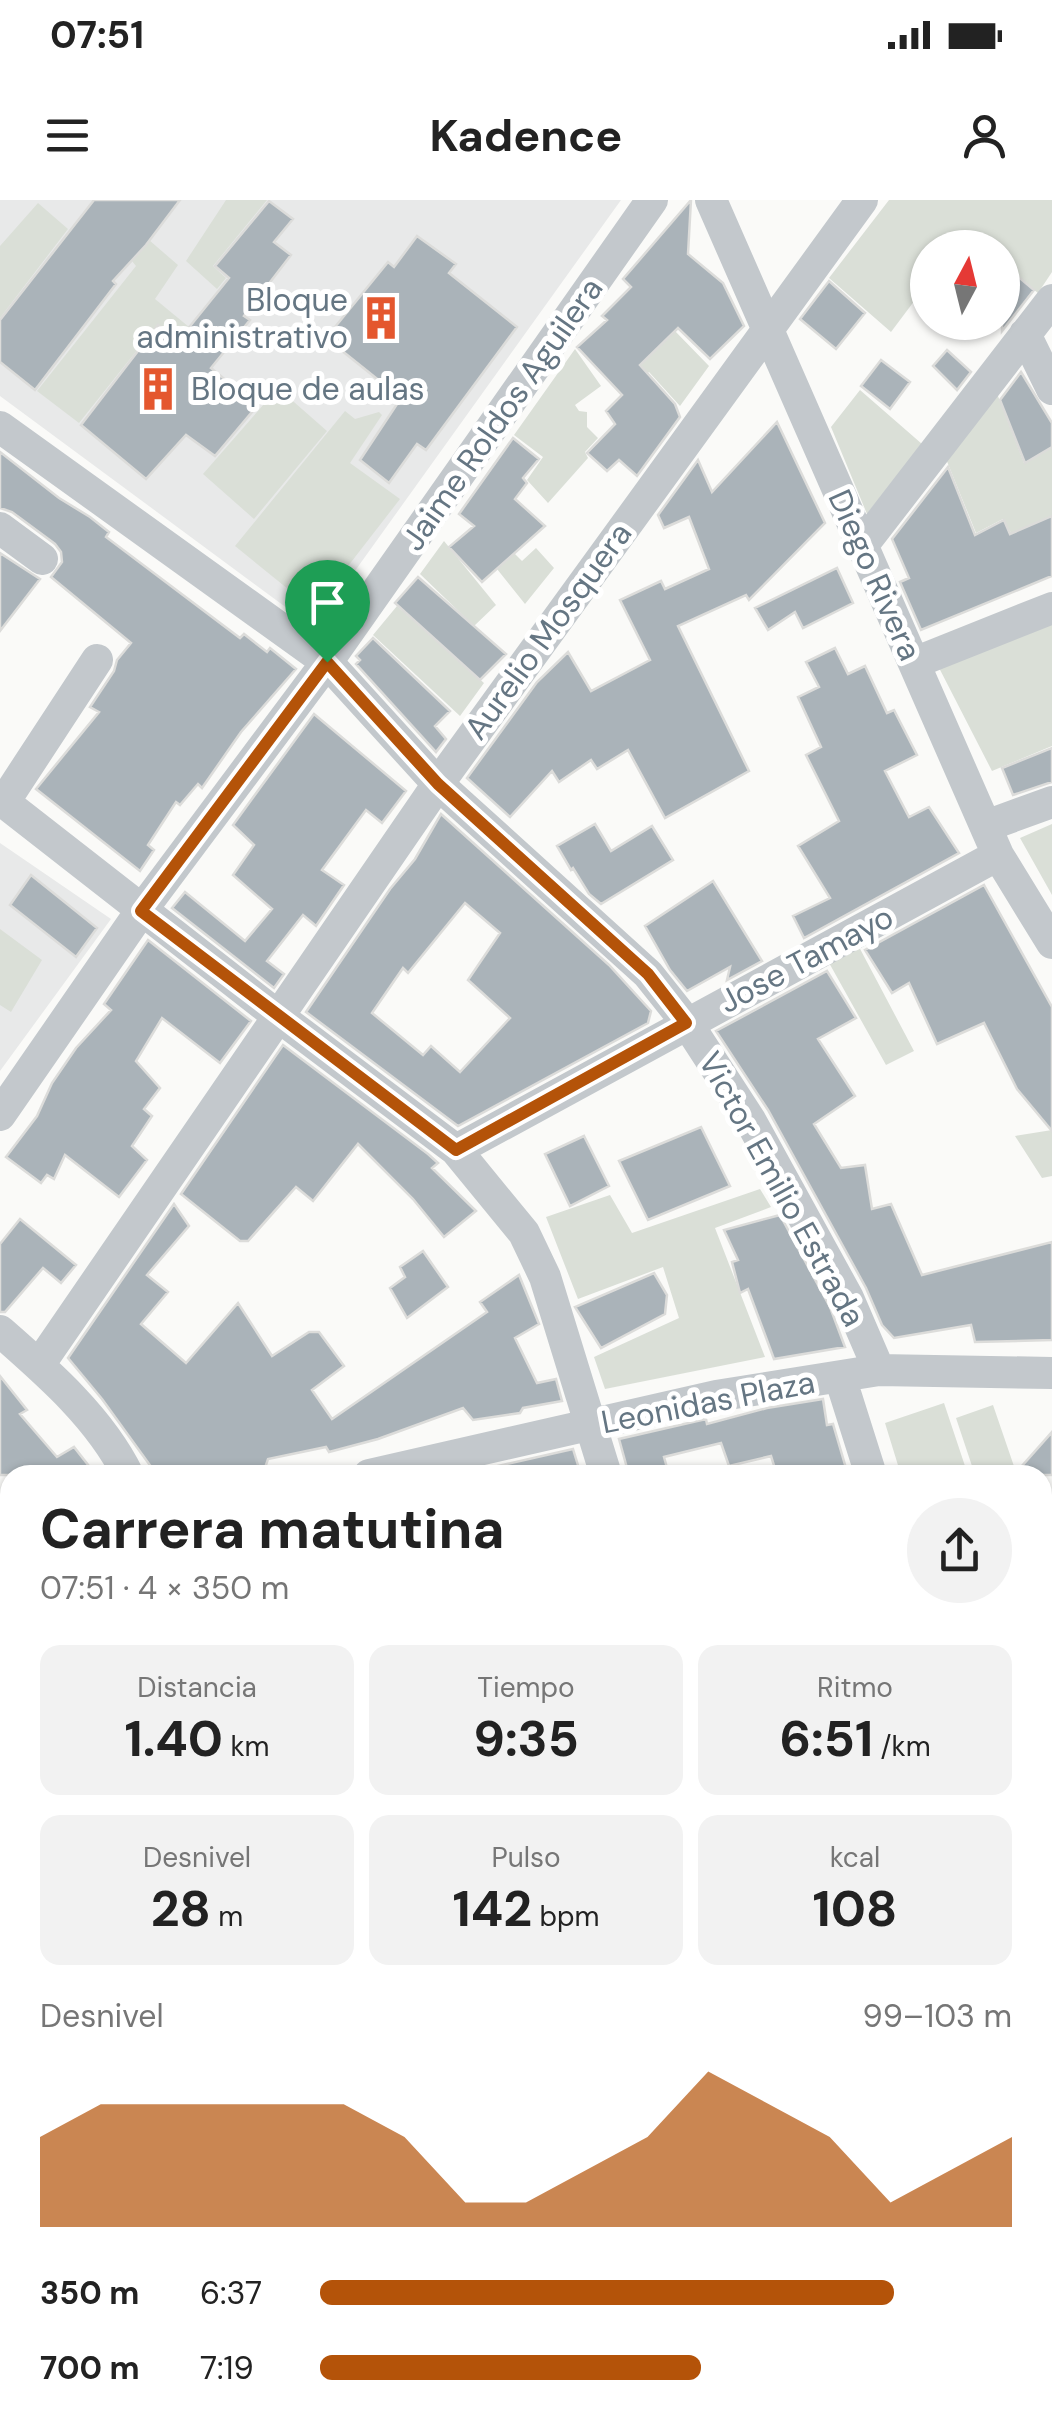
<!DOCTYPE html>
<html lang="es">
<meta charset="utf-8">
<style>
:root{--surface:#fff;--page:#f2f2f2;--text:#222;--muted:#767676;--accent:#b45309}
body{margin:0;font-family:"DM Sans",sans-serif;background:var(--page);color:var(--text);height:100vh;display:flex;flex-direction:column;font-size:38px;white-space:nowrap}
*{box-sizing:border-box;margin:0}
p{font-size:32px;color:var(--muted)}
.icon{flex:none;width:55px;height:55px;fill:none;stroke:currentColor;stroke-width:2;stroke-linecap:round;stroke-linejoin:round}
.map{position:relative;flex:1;overflow:hidden}
.drawer{position:absolute;left:0px;top:1265px;width:1052px;height:960px;display:flex;flex-direction:column;background:var(--surface);border-radius:30px 30px 0 0;box-shadow:0 2px 8px #0004}
.drawer>*{flex:none}
.needle{width:65px;rotate:7deg}
.tools{position:absolute;left:910px;top:30px;display:grid;gap:20px}
.tools a{display:grid;place-items:center;width:110px;height:110px;border-radius:50%;background:var(--surface);box-shadow:0 2px 8px #0004;font-size:50px}
.pin{position:absolute;display:grid;place-items:center;width:85px;height:85px;color:#fff;margin:-102px -42px;border-radius:50% 50% 50% 0;rotate:-45deg;box-shadow:0 0 10px #0007}
.pin .icon{rotate:45deg}
.round{display:grid;place-items:center;flex:none;width:105px;height:105px;border-radius:52px;background:var(--page)}
.headline{display:flex;align-items:center;justify-content:space-between;height:170px;padding:0 40px}
h1{font-size:55px;font-weight:700;line-height:75px}
.figures{display:grid;grid-template-columns:repeat(3,1fr);gap:15px;height:170px;padding:10px 40px}
.figures div{display:grid;align-content:center;border-radius:20px;background:var(--page);text-align:center}
.figures b{font-size:50px;font-weight:700}
.figures small{font-size:28px;font-weight:400}
.figures p{font-size:28px}
.chart{height:280px;padding:20px 40px}
.chart p{display:flex;justify-content:space-between}
.chart svg{width:100%;height:180px;margin-top:10px;fill:var(--accent);opacity:.7}
ul{padding:0 40px;list-style:none;font-size:32px}
li{display:grid;grid-template-columns:160px 120px 1fr;align-items:center;height:75px}
li i{height:25px;border-radius:12px;background:var(--accent)}
.status{display:flex;justify-content:space-between;align-items:center;height:70px;padding:0 50px;background:var(--surface);direction:ltr}
.status svg{height:28px;fill:currentColor}
header{display:flex;justify-content:space-between;align-items:center;height:130px;padding:0 40px;background:var(--surface);font-size:45px;font-weight:700}
.map>svg:first-child{display:block}
</style>
<div class="status"><b>07:51</b><svg viewBox="0 0 49 12"><path d="M0 12V9h3v3zM5 12V6h3v6zM10 12V3h3v9zM15 12V0h3v12zM26 1h20v11H26zM47 4h2v5h-2z"/></svg></div>
<header><svg class="icon" aria-label="menu" viewBox="0 0 24 24"><path d="M4 6h16M4 12h16M4 18h16"/></svg>Kadence<svg class="icon" aria-label="person" viewBox="0 0 24 24"><circle cx="12" cy="8" r="4"/><path d="M4 21q1-7 8-7t8 7"/></svg></header>
<div class="map">
<svg width="1052" height="2225" viewBox="0 0 1052 2225">
<rect width="100%" height="100%" fill="#fafaf8"/>
<path fill="#e8e9e9" d="M 0,0 L 621,0 L 314,428 L 0,196 Z
M 0,643 L 111,719 L 0,871 Z"/>
<path fill="#dadfd7" d="M 226,0 L 267,0 L 213,66 L 226,78 L 217,89 L 186,61 Z
M 889,0 L 1052,0 L 1052,72 L 1038,93 L 1003,65 L 1002,48 L 980,47 L 964,35 L 955,47 L 928,48 L 927,84 L 891,132 L 829,78 Z
M 38,3 L 68,29 L 0,118 L 0,46 Z
M 149,40 L 178,65 L 155,99 L 189,127 L 178,140 L 158,124 L 79,223 L 37,191 L 136,66 L 132,61 Z
M 675,131 L 709,166 L 680,206 L 649,172 L 634,185 L 627,150 L 641,164 Z
M 575,149 L 601,186 L 575,205 L 579,211 L 587,212 L 587,227 L 598,238 L 585,252 L 588,258 L 548,303 L 527,280 L 543,257 L 514,235 Z
M 278,188 L 327,231 L 254,319 L 203,274 Z
M 860,190 L 922,244 L 867,314 L 831,227 Z
M 996,191 L 1024,263 L 1052,248 L 1052,316 L 1011,333 L 1003,319 L 976,333 L 946,259 Z
M 345,211 L 355,219 L 379,212 L 382,215 L 350,263 L 400,299 L 314,410 L 235,346 Z
M 444,341 L 496,405 L 474,426 L 420,374 Z
M 536,348 L 554,368 L 525,404 L 497,369 L 514,353 L 522,361 Z
M 397,406 L 484,483 L 460,516 L 373,435 Z
M 1052,412 L 1052,546 L 992,571 L 935,460 Z
M 1052,624 L 1052,695 L 1020,638 Z
M 0,729 L 42,760 L 11,812 L 0,805 Z
M 858,745 L 914,851 L 886,865 L 828,761 Z
M 1052,930 L 1052,976 L 1042,978 L 1015,936 Z
M 760,989 L 771,1007 L 715,1028 L 765,1157 L 605,1189 L 594,1157 L 679,1118 L 663,1067 L 578,1099 L 546,1017 L 610,995 L 632,1033 Z
M 944,1203 L 968,1275 L 901,1275 L 885,1223 Z
M 993,1205 L 1017,1275 L 975,1275 L 956,1218 Z"/>
<path fill="#aab3b9" stroke="#dcdcda" stroke-width="2.5" fill-rule="evenodd" d="M 94,0 L 180,0 L 146,45 L 113,81 L 116,84 L 35,190 L 0,162 L 0,120 Z
M 691,0 L 688,54 L 723,83 L 744,126 L 710,159 L 678,128 L 640,165 L 675,204 L 680,217 L 637,276 L 619,260 L 607,271 L 587,253 L 615,224 L 606,211 L 622,195 L 577,147 L 607,120 L 602,116 L 631,87 L 623,79 Z
M 269,1 L 293,19 L 274,42 L 291,55 L 244,116 L 250,120 L 211,168 L 257,206 L 215,256 L 186,235 L 146,279 L 81,225 L 158,125 L 178,141 L 229,78 L 215,66 Z
M 417,36 L 456,64 L 449,73 L 517,127 L 426,250 L 417,244 L 389,283 L 360,260 L 401,198 L 326,138 L 388,62 L 394,67 Z
M 1002,63 L 1034,90 L 1002,131 Z
M 829,81 L 865,113 L 836,149 L 800,119 Z
M 947,150 L 971,172 L 957,190 L 933,166 Z
M 881,160 L 910,182 L 890,209 L 861,186 Z
M 1021,172 L 1052,223 L 1052,247 L 1025,263 L 1000,200 Z
M 777,222 L 825,323 L 749,400 L 746,395 L 678,426 L 749,571 L 665,618 L 628,550 L 597,569 L 591,560 L 559,582 L 552,571 L 510,617 L 467,578 L 537,482 L 568,452 L 591,491 L 650,460 L 620,400 L 661,381 L 665,389 L 709,369 L 689,317 L 664,328 L 658,315 L 698,260 L 712,292 Z
M 513,238 L 539,259 L 523,278 L 527,283 L 515,299 L 545,326 L 482,382 L 449,347 L 474,326 L 459,314 Z
M 0,252 L 59,298 L 90,317 L 109,332 L 106,337 L 240,438 L 244,434 L 267,452 L 270,448 L 296,469 L 241,532 L 202,588 L 198,584 L 180,605 L 176,602 L 148,645 L 154,650 L 140,671 L 36,589 L 99,512 L 90,507 L 114,471 L 117,460 L 131,443 L 51,377 L 62,362 L 61,352 L 55,344 L 12,312 L 0,308 Z
M 948,267 L 975,335 L 1004,320 L 1010,334 L 1052,316 L 1052,376 L 921,430 L 900,382 L 909,378 L 892,339 Z
M 0,353 L 40,379 L 0,431 Z
M 837,368 L 853,403 L 803,428 L 795,412 L 768,430 L 755,408 Z
M 418,377 L 506,454 L 480,480 L 395,403 Z
M 373,438 L 450,511 L 435,526 L 446,539 L 436,552 L 356,464 L 360,460 L 356,456 Z
M 835,448 L 848,474 L 865,466 L 887,513 L 894,510 L 917,555 L 885,571 L 909,617 L 929,607 L 959,653 L 804,738 L 793,716 L 830,698 L 798,646 L 839,621 L 806,555 L 821,547 L 798,497 L 819,487 L 806,462 Z
M 314,514 L 406,591 L 382,623 L 366,610 L 322,670 L 344,685 L 316,726 L 303,715 L 267,761 L 284,774 L 274,788 L 172,708 L 185,692 L 245,741 L 272,709 L 233,675 L 254,645 L 233,625 Z
M 1052,548 L 1052,582 L 1013,595 L 1002,568 Z
M 441,614 L 609,765 L 651,811 L 648,823 L 458,926 L 306,812 L 390,689 L 415,659 ZM 465,703 L 500,733 L 468,780 L 510,818 L 460,872 L 431,846 L 423,855 L 372,813 L 403,768 L 408,773 Z
M 595,624 L 611,651 L 652,626 L 673,660 L 601,704 L 589,694 L 573,668 L 571,670 L 557,646 Z
M 31,675 L 97,728 L 76,757 L 10,705 Z
M 713,681 L 762,761 L 727,780 L 730,767 L 687,791 L 670,770 L 645,726 Z
M 984,685 L 1052,807 L 1052,931 L 1017,889 L 984,823 L 937,844 L 909,783 L 892,793 L 865,750 Z
M 148,740 L 251,821 L 220,863 L 162,818 L 136,861 L 160,888 L 144,909 L 152,916 L 132,946 L 147,960 L 119,997 L 65,955 L 54,979 L 47,975 L 41,983 L 6,957 L 37,916 L 52,883 L 76,848 L 111,810 L 104,804 Z
M 827,771 L 856,818 L 818,839 L 855,896 L 814,924 L 841,968 L 865,965 L 872,1009 L 891,1004 L 922,1075 L 1052,1042 L 1052,1140 L 975,1142 L 971,1125 L 894,1138 L 882,1125 L 866,1088 L 768,910 L 716,831 Z
M 283,845 L 428,954 L 438,963 L 432,968 L 476,1011 L 444,1037 L 413,999 L 358,944 L 313,1001 L 296,987 L 248,1041 L 240,1041 L 181,994 Z
M 701,927 L 730,986 L 648,1020 L 619,961 Z
M 584,936 L 609,986 L 570,1006 L 545,954 Z
M 174,1004 L 189,1026 L 147,1075 L 168,1092 L 141,1124 L 186,1163 L 238,1103 L 272,1156 L 309,1132 L 319,1132 L 344,1166 L 312,1190 L 332,1219 L 487,1112 L 480,1102 L 519,1075 L 539,1124 L 515,1138 L 537,1183 L 556,1179 L 562,1201 L 523,1208 L 520,1213 L 473,1220 L 463,1208 L 378,1239 L 329,1252 L 326,1247 L 268,1259 L 265,1268 L 233,1275 L 157,1275 L 102,1199 L 68,1158 Z
M 780,1015 L 830,1107 L 845,1147 L 774,1159 L 748,1089 L 740,1093 L 732,1062 L 738,1060 L 724,1030 Z
M 20,1019 L 76,1065 L 61,1083 L 43,1068 L 5,1112 L 0,1112 L 0,1044 Z
M 423,1051 L 448,1087 L 407,1118 L 390,1088 L 405,1077 L 400,1067 Z
M 654,1073 L 667,1095 L 665,1114 L 601,1148 L 575,1107 Z
M 0,1176 L 27,1210 L 20,1214 L 57,1257 L 74,1247 L 96,1275 L 0,1275 Z
M 823,1199 L 827,1225 L 833,1224 L 848,1275 L 777,1275 L 771,1256 L 729,1266 L 721,1243 L 664,1257 L 669,1275 L 634,1275 L 630,1267 L 627,1268 L 619,1239 L 706,1219 L 707,1224 L 767,1208 Z
M 1052,1232 L 1052,1275 L 1014,1275 Z
M 573,1249 L 581,1275 L 471,1275 L 471,1272 Z"/>
<g fill="none" stroke-linecap="round" stroke-linejoin="round">
<path stroke="#c3c8cc" stroke-width="32" d="M 711,0 L 998,655 L 1052,743
M 1025,134 L 1052,189
M 0,227 L 327,462 L 438,584 L 648,774 L 687,823 L 750,920 L 848,1098 L 879,1170
M 0,328 L 42,359
M 862,346 L 1052,100
M 914,463 L 1052,408
M 0,599 L 278,816 L 456,950 L 524,1033 L 545,1077 L 606,1275
M 4,602 L 97,460
M 986,626 L 1052,602
M 0,915 L 141,711 L 327,462 L 652,0
M 456,950 L 998,655
M 0,1131 C 48,1173 100,1218 128,1275
M 39,1165 L 438,584 L 862,0
M 840,1177 L 871,1275
M 369,1275 L 716,1196 L 879,1170 L 1052,1173
M 1042,1327 L 1052,1318
M 0,1373 L 10,1369
M 1042,1629 L 1052,1644
M 1042,1926 L 1052,1936
M 1042,2154 L 1052,2147
M 739,2215 L 749,2225
M 140,2225 L 150,2215
M 320,2225 L 321,2215
M 551,2225 L 553,2215"/>
</g>
<g fill="none" stroke-linecap="round" stroke-linejoin="round">
<g stroke="#fff" stroke-width="20">
<path id="route" d="M 327,462 L 438,584 L 648,774 L 686,823 L 456,950 L 141,711 Z"/>
</g>
<use href="#route" stroke="#b45309" stroke-width="12"/>
</g>
<defs>
<g id="building-bare" transform="scale(3.45)"><path d="M-4-6H4V6H1V3H-1V6H-4ZM-2.5-4.3h1.7v1.8h-1.7ZM.8-4.3h1.7v1.8H.8ZM-2.5-1h1.7V.8h-1.7ZM.8-1h1.7V.8H.8Z" fill="#e4572e" stroke="#fff" stroke-width="2.5" paint-order="stroke"/></g>
</defs>
<g fill-rule="evenodd">
<use href="#building-bare" x="381" y="118"/>
<use href="#building-bare" x="158" y="189"/>
</g>
<g text-anchor="middle" stroke-width="10" stroke-linejoin="round" paint-order="stroke">
<g font-size="32" fill="#657683" stroke="#fff" text-anchor="end">
<text x="348" y="111">Bloque<tspan x="348" dy="37">administrativo</tspan></text>
<text x="191" y="200" text-anchor="start">Bloque de aulas</text>
</g>
<g font-size="32" fill="#657683" stroke="#fff">
<text transform="translate(502 214) rotate(-55)" y="11">Jaime Roldos Aguilera</text>
<text transform="translate(875 375) rotate(66)" y="11">Diego Rivera</text>
<text transform="translate(548 431) rotate(-54)" y="11">Aurelio Mosquera</text>
<text transform="translate(806 759) rotate(-28)" y="11">Jose Tamayo</text>
<text transform="translate(782 989) rotate(61)" y="11">Victor Emilio Estrada</text>
<text transform="translate(708 1202) rotate(-11)" y="11">Leonidas Plaza</text>
</g>
</g>
</svg>
<div class="tools">
<a><svg class="needle" viewBox="-14 -14 28 28"><path d="M0-13l5 13h-10z" fill="#e53935"/><path d="M0 13l5-13h-10z" fill="#767676"/></svg></a>
</div>
<div class="pin" style="left:327px;top:462px;background:#1e9e55"><svg class="icon" aria-label="arrive" viewBox="0 0 24 24"><path d="M6 21V4h12l-3 4 3 4H6"/></svg></div>
<section class="drawer">
<div class="headline"><div><h1>Carrera matutina</h1><p>07:51 · 4 × 350 m</p></div><a class="round"><svg class="icon" aria-label="share" viewBox="0 0 24 24"><path d="M12 15V3M7 8l5-5 5 5M5 13v7h14v-7"/></svg></a></div>
<div class="figures">
<div><p>Distancia</p><b>1.40<small> km</small></b></div>
<div><p>Tiempo</p><b>9:35</b></div>
<div><p>Ritmo</p><b>6:51<small> /km</small></b></div>
</div>
<div class="figures">
<div><p>Desnivel</p><b>28<small> m</small></b></div>
<div><p>Pulso</p><b>142<small> bpm</small></b></div>
<div><p>kcal</p><b>108</b></div>
</div>
<div class="chart"><p><span>Desnivel</span>99–103 m</p>
<svg viewBox="0 0 160 44" preserveAspectRatio="none"><path d="M0 44V22L10 14L20 14L30 14L40 14L50 14L60 22L70 38L80 38L90 30L100 22L110 6L120 14L130 22L140 38L150 30L160 22V44z"/></svg>
</div>
<ul>
<li><b>350 m</b>6:37<i style="width:83%"></i></li>
<li><b>700 m</b>7:19<i style="width:55%"></i></li>
</ul>
</section>
</div>
